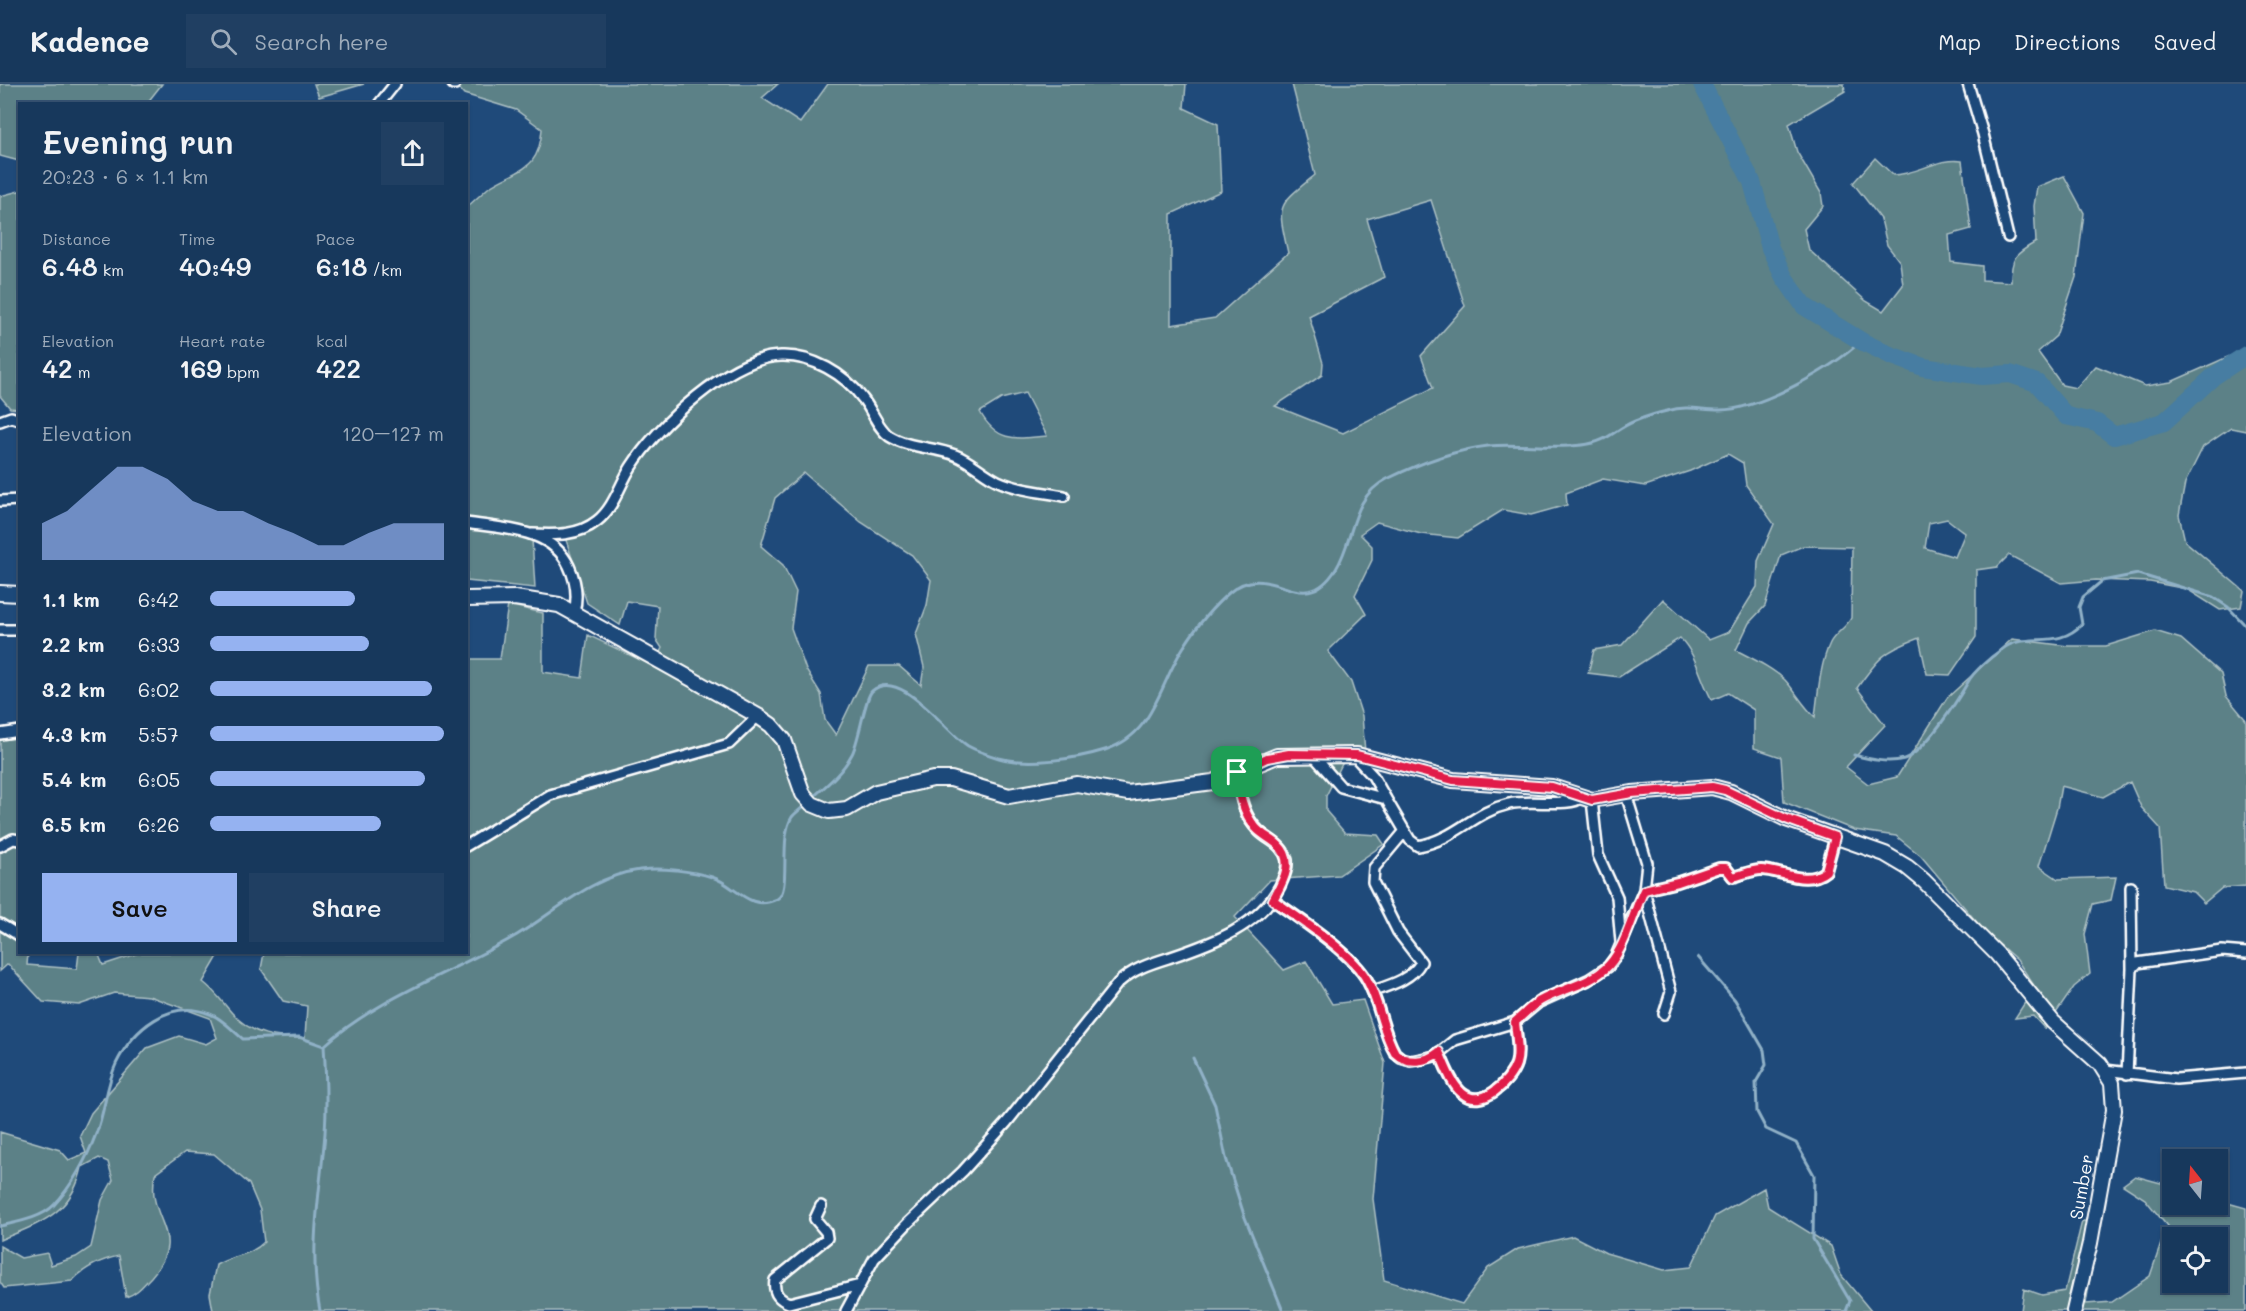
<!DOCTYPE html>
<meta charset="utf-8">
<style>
:root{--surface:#17385c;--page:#203f62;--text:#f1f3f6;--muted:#9eacbb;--line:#365272;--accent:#95b2f1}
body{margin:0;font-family:Mali,sans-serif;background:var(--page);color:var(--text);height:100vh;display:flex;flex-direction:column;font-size:22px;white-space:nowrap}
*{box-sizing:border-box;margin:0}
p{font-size:20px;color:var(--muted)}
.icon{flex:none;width:33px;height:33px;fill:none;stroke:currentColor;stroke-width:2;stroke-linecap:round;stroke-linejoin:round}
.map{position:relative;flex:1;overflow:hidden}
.sheet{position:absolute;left:18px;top:18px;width:450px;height:852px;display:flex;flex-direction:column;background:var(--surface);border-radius:0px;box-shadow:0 2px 4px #0004,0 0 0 2px var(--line)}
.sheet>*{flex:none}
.needle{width:39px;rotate:343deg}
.fabs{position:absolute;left:2162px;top:1065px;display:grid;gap:12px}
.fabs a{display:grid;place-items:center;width:66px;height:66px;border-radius:0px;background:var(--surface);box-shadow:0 2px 4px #0004,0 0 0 2px var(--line);font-size:30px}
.pin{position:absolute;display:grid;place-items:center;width:51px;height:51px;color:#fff;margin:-26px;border-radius:12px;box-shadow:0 3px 9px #0006}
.round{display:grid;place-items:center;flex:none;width:63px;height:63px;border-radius:0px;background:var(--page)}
.overview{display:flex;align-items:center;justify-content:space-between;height:102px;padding:0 24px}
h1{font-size:33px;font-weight:600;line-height:45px}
.stats{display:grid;grid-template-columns:repeat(3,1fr);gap:9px;height:102px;padding:6px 24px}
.stats div{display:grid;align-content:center}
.stats b{font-size:26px;font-weight:600}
.stats small{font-size:16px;font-weight:400}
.stats p{font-size:16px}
.chart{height:168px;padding:12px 24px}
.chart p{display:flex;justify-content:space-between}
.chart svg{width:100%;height:108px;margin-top:6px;fill:var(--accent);opacity:.7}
.action{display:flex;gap:12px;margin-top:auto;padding:12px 24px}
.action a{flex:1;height:69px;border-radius:0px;background:var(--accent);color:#111;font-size:24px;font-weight:600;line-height:69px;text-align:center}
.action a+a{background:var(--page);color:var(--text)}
ul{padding:0 24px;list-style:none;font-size:20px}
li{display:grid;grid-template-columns:96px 72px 1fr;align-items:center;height:45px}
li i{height:15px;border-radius:8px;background:var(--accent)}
header{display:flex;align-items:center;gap:36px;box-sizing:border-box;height:84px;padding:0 30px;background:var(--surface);border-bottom:2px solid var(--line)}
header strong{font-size:28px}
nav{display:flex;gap:33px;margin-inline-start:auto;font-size:21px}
.search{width:420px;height:54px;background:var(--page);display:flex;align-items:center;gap:15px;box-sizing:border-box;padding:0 21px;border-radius:0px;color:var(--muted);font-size:22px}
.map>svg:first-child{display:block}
</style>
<header>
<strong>Kadence</strong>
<div class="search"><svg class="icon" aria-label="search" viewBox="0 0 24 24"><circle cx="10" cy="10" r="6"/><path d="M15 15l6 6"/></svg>Search here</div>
<nav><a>Map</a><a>Directions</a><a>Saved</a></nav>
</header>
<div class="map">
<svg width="2246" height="1227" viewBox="0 0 2246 1227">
<rect width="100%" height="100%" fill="#1f4a7a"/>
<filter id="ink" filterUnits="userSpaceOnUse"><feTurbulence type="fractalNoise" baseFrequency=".0167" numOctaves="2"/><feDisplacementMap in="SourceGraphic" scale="12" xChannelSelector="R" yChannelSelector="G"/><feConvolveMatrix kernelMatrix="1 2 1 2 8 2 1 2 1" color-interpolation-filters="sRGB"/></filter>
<g filter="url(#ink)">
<path fill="#5b8187" stroke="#adc0c3" stroke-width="1.5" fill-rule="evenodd" d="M 0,0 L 162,0 L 147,19 L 20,20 L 19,77 L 0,72 Z
M 314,0 L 364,0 L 319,13 Z
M 455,0 L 778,0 L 762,14 L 800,39 L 828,0 L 1186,0 L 1184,24 L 1218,40 L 1221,107 L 1171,130 L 1171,241 L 1215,234 L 1288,169 C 1277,120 1276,123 1315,91 L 1292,0 L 1844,0 L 1845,7 L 1789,40 L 1797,68 L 1821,109 L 1823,122 L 1804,145 L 1809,166 L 1866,217 L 1883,227 L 1903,201 L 1900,178 L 1887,161 L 1881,135 L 1853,99 L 1875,74 L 1893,91 C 1917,91 1938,73 1962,77 L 1971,145 L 1949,151 L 1951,178 L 1982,182 L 1982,196 L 2011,198 C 2011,173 2015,170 2036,158 L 2034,122 L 2037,103 L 2064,92 L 2084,129 L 2076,193 L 2056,252 L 2038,268 L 2062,301 L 2076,304 L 2096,282 L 2145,302 L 2171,298 L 2246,265 L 2246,347 L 2231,344 L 2203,363 L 2185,399 L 2179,431 L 2185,457 L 2244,507 L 2241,523 L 2220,526 L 2187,505 L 2150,498 L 2096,496 L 2061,499 L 2009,471 L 1997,483 L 1976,486 L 1976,553 L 1950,591 L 1927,590 L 1919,554 C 1884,567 1878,574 1857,604 L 1885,641 L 1846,683 L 1868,700 L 1897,693 L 1947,614 L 2012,555 L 2068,562 L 2106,562 L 2155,547 L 2181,555 L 2221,590 L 2226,612 L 2246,636 L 2246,802 L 2222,804 L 2204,819 L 2193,808 L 2164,801 L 2160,744 L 2141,723 L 2130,698 L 2103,713 L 2061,702 L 2057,724 L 2039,782 L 2058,795 L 2116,793 L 2111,816 L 2093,820 L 2085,850 L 2090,890 L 2074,903 L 2045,945 L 2033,932 L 2015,934 L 2035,903 L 2017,876 L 1986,849 L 1921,772 L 1896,752 L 1854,746 L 1784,718 L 1781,673 L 1754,664 L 1754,626 L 1728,609 L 1712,616 C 1700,595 1697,571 1680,554 L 1619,593 L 1588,589 L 1594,566 L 1622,561 L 1663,515 L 1709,556 L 1729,548 L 1757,503 L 1758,477 L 1774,440 L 1746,401 L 1743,379 L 1728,370 L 1690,387 L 1645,402 L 1603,395 L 1566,409 L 1567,421 L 1531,431 L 1503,426 L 1458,454 L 1421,450 L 1377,438 L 1360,450 L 1372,462 L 1372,476 L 1355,511 L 1366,530 L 1328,567 L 1351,598 L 1362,632 L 1365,668 L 1342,680 L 1326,712 L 1326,727 L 1345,749 L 1378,751 L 1384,760 L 1339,791 L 1270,796 L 1235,833 L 1284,886 L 1306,877 L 1332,920 L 1363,916 L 1385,979 L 1373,1115 L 1384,1196 L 1462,1220 L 1488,1184 L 1518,1165 L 1573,1152 L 1606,1169 L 1664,1186 L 1691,1183 L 1715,1132 L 1764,1104 L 1768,1123 L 1831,1162 L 1841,1191 L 1871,1227 L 213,1227 L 210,1210 L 216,1181 C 232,1171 251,1172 264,1158 L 260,1126 L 249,1100 L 214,1070 L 185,1068 L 155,1090 C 145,1137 190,1149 151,1193 C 143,1201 138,1209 126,1213 L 119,1172 C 100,1176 85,1183 72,1197 L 4,1204 L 0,1198 L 0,1162 L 21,1174 L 47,1169 L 51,1181 L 76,1173 L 91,1163 L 102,1116 L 113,1096 L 108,1078 L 99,1074 L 82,1083 C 72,1130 40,1139 0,1156 L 0,1048 L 60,1066 L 69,1076 L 86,1069 L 80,1052 L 91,1029 L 147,964 L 179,952 L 206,960 L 217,954 L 210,934 L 149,912 L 114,909 L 79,921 L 43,918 L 8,880 L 0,887 L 0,656 L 19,652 L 20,868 L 28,869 L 27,881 L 77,885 L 79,869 L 98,869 L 103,881 L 139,869 L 220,869 L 203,898 C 215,907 222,918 232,929 C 252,952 277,954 305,954 L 307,922 L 283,917 L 261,885 L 264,869 L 466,868 L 467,575 L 500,575 L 508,521 L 543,529 L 543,588 L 582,594 L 588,551 L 653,582 L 662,564 L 656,555 L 658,522 L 627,517 L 620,541 L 587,519 L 565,453 L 532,455 L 535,504 L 467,497 L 467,123 C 474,117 481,110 488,104 C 518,84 539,89 542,45 L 516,26 L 464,10 ZM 1431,116 L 1465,222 L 1421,272 L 1433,304 L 1343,349 L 1275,322 L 1322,291 L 1323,279 L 1309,232 L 1384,193 L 1367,135 ZM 1025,309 L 1047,352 C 1016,355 997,359 980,328 L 1001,315 ZM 804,389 L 861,438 L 912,471 L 931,496 L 927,521 L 916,550 L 924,583 L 921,601 L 899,582 L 869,582 L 836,651 L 825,636 L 821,610 L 806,586 L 791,544 L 796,508 L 783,481 L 761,462 L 775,414 ZM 1947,435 L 1965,449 L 1955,473 L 1925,464 L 1929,439 ZM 1803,462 L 1852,463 L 1851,534 C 1846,544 1835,549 1830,559 C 1820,580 1818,610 1815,633 C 1803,622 1796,608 1785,596 C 1771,583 1753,575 1736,566 L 1749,539 L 1765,522 L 1781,471 Z
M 19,107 L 20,107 L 19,325 L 10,324 L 0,312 L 0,112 Z
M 2135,1092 L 2172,1102 L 2172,1120 L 2217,1120 L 2217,1116 L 2246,1124 L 2246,1227 L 2021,1227 L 2024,1205 L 2042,1211 L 2065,1207 L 2082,1137 L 2099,1138 L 2086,1220 L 2112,1218 L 2150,1192 L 2167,1142 L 2145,1115 L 2123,1101 ZM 2172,1154 L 2217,1154 L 2217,1198 L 2172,1198 Z"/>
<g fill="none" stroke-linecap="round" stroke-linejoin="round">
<path stroke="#90b1c7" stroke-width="3" d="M 1854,671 C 1869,675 1888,680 1904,675 C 1925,668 1957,617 1968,598 C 1974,587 1991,573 2001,566 C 2027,546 2057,567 2082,540 L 2079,523 L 2083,513 L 2102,497 L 2138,490 L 2213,513 L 2228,523 L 2246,542
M 812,714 C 827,701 843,688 852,670 C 859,657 865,613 872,607 C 900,582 945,648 968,662 C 977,667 989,671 999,674 C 1028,682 1076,675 1105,666 C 1154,651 1158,603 1183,564 C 1195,545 1212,523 1230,508 C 1271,473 1302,539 1336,485 C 1355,454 1350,414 1387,395 C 1418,380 1454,366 1488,362 C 1519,359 1551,365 1582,361 C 1609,358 1613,346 1635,337 C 1645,333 1657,329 1667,327 C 1689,321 1699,326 1720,326 C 1760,326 1833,284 1861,257
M 1698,873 L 1735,916 L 1764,966 L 1766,981 L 1756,998 L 1757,1028 L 1766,1045 L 1796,1059 L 1814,1091 L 1813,1155 L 1850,1217 L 1846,1227
M 1193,974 L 1215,1021 L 1226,1074 L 1244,1131 L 1283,1227
M 0,1142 C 17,1138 42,1134 54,1121 C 72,1102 87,1074 96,1050 C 105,1028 106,1002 116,980 C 133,945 170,914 210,930 C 222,934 233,947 243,955 L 299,953 L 324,962
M 320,1227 C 308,1163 320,1112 325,1049 C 327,1020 326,991 324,962 C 375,915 457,886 517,851 C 557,827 591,792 640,786 C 661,783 692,787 712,793 C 735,800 749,829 777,815 C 792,808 778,754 792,733 C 795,729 801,725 805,721"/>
<path stroke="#467da2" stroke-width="18" d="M 1702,0 L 1752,98 L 1770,164 L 1784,193 L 1804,222 L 1861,257 L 1890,271 L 1923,283 L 1982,292 L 2010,290 L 2037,299 L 2066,332 L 2097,339 L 2114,352 L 2164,338 L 2214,292 L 2246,271"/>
<g stroke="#fff" stroke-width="14">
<path id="street" d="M 453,0 L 455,0
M 1968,0 L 1983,50 L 2008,153
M 379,20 L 395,0
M 0,337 L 11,333 L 20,336
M 0,417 L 20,416
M 466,439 C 504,445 551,444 569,482 C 576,497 578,513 574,528
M 532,450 C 556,451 578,452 597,437 C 614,424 620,400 631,383 C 657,342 730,273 781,272 C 812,271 845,290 863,315 C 872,326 877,343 889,352 C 908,364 935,363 955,371 C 971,377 983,390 998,397 C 1018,406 1042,408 1064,412
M 0,546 L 20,546
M 0,650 L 20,647
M 1312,670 L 1341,703 L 1386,715 L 1410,756 L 1418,762 C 1457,755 1473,728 1509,720 C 1526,715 1572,723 1580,714
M 1357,671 L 1359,677 L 1373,692 L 1386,715
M 1592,716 L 1598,771 L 1617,813 L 1621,858
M 0,762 L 13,755 L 20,756
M 466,762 L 550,711 L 729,660 L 758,632
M 2131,803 L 2132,885
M 1273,816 C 1299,835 1352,869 1367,896 C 1380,919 1382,947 1395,969 L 1401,974 L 1411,977 L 1435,972 L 1455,956 L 1515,938 L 1539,918 L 1588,896 L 1608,883 L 1616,872 L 1644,806 L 1647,779 L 1626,710
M 0,840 L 20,852
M 1373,907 C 1391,901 1412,895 1421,878 L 1398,848 L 1373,798 L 1374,784 L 1405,747
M 1664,930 L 1671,908 L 1644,806 L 1678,798 L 1719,784 L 1726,784 L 1733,793 C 1742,791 1752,786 1761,786 C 1780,786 1807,803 1826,787 L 1835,754
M 1439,968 C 1445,981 1451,1000 1462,1009 C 1482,1026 1510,998 1516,980 C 1520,968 1516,951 1515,938
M 2105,986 L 2176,995 L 2246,989
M 2127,990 L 2132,885 L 2137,879 L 2222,867 L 2246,869
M 821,1122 L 815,1135 L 826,1148 L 827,1154 L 775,1196 C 773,1208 778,1215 789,1219 L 860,1201
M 846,1227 L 874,1175 L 907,1140 L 963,1087 L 1007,1038 L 1118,899 C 1134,884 1152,879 1171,873 C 1212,859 1259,843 1280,802 C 1284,794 1288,785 1287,776 C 1283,760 1269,757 1259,747 C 1242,731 1240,710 1237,688"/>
</g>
<g stroke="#fff" stroke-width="18">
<path id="secondary" d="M 0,509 L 20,510
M 466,515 L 515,514 L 559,521 L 758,632 L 771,641 L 784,656 L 803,710 L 812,720 L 829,727 L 847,725 L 876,708 L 933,695 L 951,695 L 1009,712 L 1077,700 L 1128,709 L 1213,698 L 1277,672 L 1357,671 L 1453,696 L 1552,703 L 1592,716 L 1632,709 L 1712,703 L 1731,708 L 1786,735 L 1885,770 L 1907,783 L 1924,797 L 1997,870 L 2053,938 L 2100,980 L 2112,999 L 2114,1026 L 2090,1159 L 2074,1227"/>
</g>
<use href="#street" stroke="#1f4a7a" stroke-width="9"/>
<use href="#secondary" stroke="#1f4a7a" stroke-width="14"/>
</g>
</g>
<g fill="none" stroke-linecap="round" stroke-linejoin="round" filter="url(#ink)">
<g stroke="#fff" stroke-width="12">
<path id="route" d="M 1289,670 L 1357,671 L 1453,696 L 1552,703 L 1592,716 L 1632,709 L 1712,703 L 1725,706 L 1786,735 L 1835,753 L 1826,787 C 1807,803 1780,786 1761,786 C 1752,786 1742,791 1733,793 L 1726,784 L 1719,784 L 1678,798 L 1644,806 C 1633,829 1626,862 1609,881 C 1591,901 1562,904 1540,917 C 1530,923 1523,931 1515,938 C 1516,951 1520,968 1516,980 C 1510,998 1482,1026 1462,1009 C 1451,1000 1445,981 1439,968 C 1427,978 1407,981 1395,969 C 1382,947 1380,919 1367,896 C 1352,868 1299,835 1273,816 C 1282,799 1296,778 1278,761 C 1272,755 1262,751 1256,744 C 1242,728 1239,708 1237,688 L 1267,674 Z"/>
</g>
<use href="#route" stroke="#e11d48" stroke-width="8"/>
</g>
<g text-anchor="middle" stroke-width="4.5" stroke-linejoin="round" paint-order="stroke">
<g font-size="18" fill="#fff" stroke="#1f4a7a">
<text transform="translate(2082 1103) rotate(-80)" y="6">Sumber</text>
</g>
</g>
</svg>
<div class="fabs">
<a><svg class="needle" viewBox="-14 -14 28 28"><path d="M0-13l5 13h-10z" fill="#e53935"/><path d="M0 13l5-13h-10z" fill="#9eacbb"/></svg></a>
<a><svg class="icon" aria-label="locate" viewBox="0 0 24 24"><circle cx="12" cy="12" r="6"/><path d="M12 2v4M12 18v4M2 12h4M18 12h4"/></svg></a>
</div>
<div class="pin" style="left:1237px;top:688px;background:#1e9e55"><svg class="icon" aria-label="arrive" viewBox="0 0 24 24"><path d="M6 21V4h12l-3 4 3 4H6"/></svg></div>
<section class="sheet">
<div class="overview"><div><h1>Evening run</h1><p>20:23 · 6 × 1.1 km</p></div><a class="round"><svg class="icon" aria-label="share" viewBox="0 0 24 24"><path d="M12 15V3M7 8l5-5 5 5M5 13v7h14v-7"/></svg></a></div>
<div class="stats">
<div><p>Distance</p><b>6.48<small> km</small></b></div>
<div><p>Time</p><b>40:49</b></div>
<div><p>Pace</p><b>6:18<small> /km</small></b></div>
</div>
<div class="stats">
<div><p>Elevation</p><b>42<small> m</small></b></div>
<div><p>Heart rate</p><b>169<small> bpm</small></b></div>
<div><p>kcal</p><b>422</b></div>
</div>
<div class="chart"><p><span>Elevation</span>120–127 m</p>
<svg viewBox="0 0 160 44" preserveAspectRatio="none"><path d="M0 44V29L10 24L20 15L30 6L40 6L50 11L60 20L70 24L80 24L90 29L100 33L110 38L120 38L130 33L140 29L150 29L160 29V44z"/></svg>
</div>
<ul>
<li><b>1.1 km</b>6:42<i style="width:62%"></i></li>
<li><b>2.2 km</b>6:33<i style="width:68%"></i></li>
<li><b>3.2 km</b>6:02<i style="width:95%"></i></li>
<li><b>4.3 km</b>5:57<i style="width:100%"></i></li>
<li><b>5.4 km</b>6:05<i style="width:92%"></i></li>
<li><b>6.5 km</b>6:26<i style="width:73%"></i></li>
</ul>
<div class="action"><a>Save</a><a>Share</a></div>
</section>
</div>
